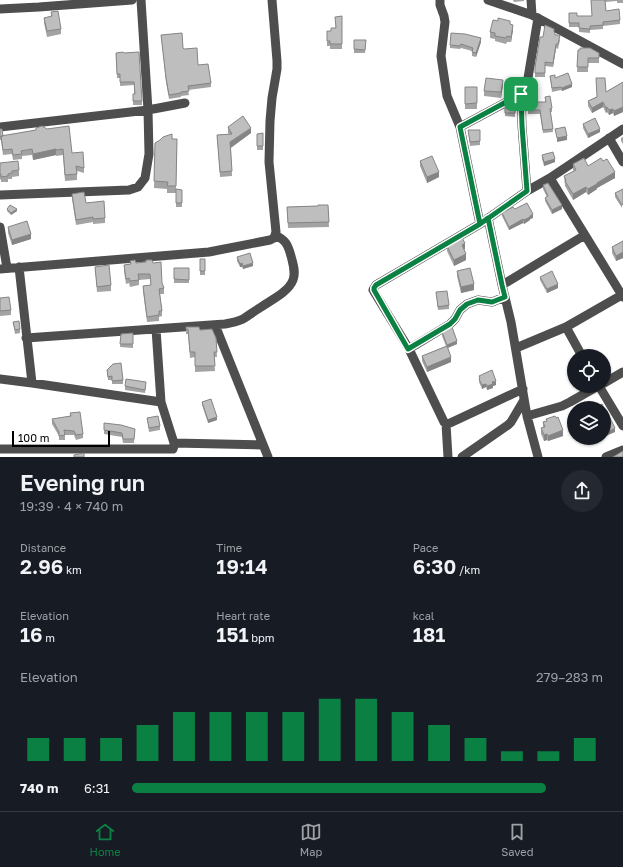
<!DOCTYPE html>
<meta charset="utf-8">
<style>
:root{--surface:#171b24;--page:#242831;--text:#f1f3f6;--muted:#9ea1a6;--line:#363941;--accent:#0b8043}
body{margin:0;font-family:"Golos Text",sans-serif;background:var(--page);color:var(--text);height:100vh;display:flex;flex-direction:column;font-size:15px;white-space:nowrap}
*{box-sizing:border-box;margin:0}
p{font-size:13px;color:var(--muted)}
.icon{flex:none;width:22px;height:22px;fill:none;stroke:currentColor;stroke-width:2;stroke-linecap:round;stroke-linejoin:round}
.map{position:relative;height:457px;overflow:hidden}
.panel{display:flex;flex-direction:column;background:var(--surface);flex:1}
.panel>*{flex:none}
.buttons{position:absolute;left:567px;top:349px;display:grid;gap:8px}
.buttons a{display:grid;place-items:center;width:44px;height:44px;border-radius:50%;background:var(--surface);box-shadow:0 1px 3px #0004;font-size:20px}
.scale{position:absolute;left:12px;bottom:10px;width:98px;box-sizing:border-box;padding-left:4px;border:2px solid #000;border-top:0;font-size:11px;line-height:14px;white-space:nowrap;color:#000;-webkit-text-stroke:3px #fff;paint-order:stroke}
.pin{position:absolute;display:grid;place-items:center;width:34px;height:34px;color:#fff;margin:-17px;border-radius:8px;box-shadow:0 2px 6px #0006}
.round{display:grid;place-items:center;flex:none;width:42px;height:42px;border-radius:21px;background:var(--page)}
.overview{display:flex;align-items:center;justify-content:space-between;height:68px;padding:0 20px}
h1{font-size:22px;font-weight:600;line-height:30px}
.stats{display:grid;grid-template-columns:repeat(3,1fr);gap:6px;height:68px;padding:4px 20px}
.stats div{display:grid;align-content:center}
.stats b{font-size:20px;font-weight:600}
.stats small{font-size:11px;font-weight:400}
.stats p{font-size:11px}
.chart{height:112px;padding:8px 20px}
.chart p{display:flex;justify-content:space-between}
.chart svg{width:100%;height:72px;margin-top:4px;stroke:var(--accent);stroke-width:6}
ul{padding:0 20px;list-style:none;font-size:13px}
li{display:grid;grid-template-columns:64px 48px 1fr;align-items:center;height:30px}
li i{height:10px;border-radius:5px;background:var(--accent)}
.tabs{display:flex;justify-content:space-around;align-items:center;height:56px;border-top:1px solid var(--line);background:var(--surface);font-size:11px;color:var(--muted)}
.tabs a{display:grid;justify-items:center;gap:2px}
.tabs .current{color:var(--accent)}
.map>svg:first-child{display:block}
</style>
<div class="map">
<svg width="623" height="457" viewBox="0 0 623 457">
<rect width="100%" height="100%" fill="#fff"/>
<g fill="none" stroke-linecap="round" stroke-linejoin="round">
<path stroke="#4e4e4e" stroke-width="9" d="M 440,0 L 440,5 L 444,16 L 445,22 L 441,56 L 447,96 L 460,127 L 480,224
M 488,0 L 532,15 L 623,64
M 531,0 L 532,15
M 0,9 L 39,7 L 132,0
M 521,94 L 522,126 L 527,191
M 0,127 L 148,110 L 185,103
M 460,127 L 523,93 L 526,90 L 538,18
M 609,138 L 623,162
M 550,178 L 623,297
M 0,195 L 129,190 L 138,187 L 145,178 L 149,154 L 148,110 L 141,0
M 488,218 L 502,285 L 511,322 L 527,416 L 538,457
M 0,227 L 7,268
M 19,267 L 32,383
M 0,269 L 209,252 L 270,240 L 274,238 L 276,232 L 269,162 L 270,121 L 272,98 L 277,69 L 277,61 L 272,0
M 502,285 L 585,235
M 215,325 L 268,457
M 566,327 L 582,356
M 26,338 L 225,324 C 231,323 237,322 243,319 C 248,316 253,312 258,309 C 269,301 288,293 293,280 C 296,272 293,264 291,256 C 288,245 286,240 275,235
M 516,348 L 566,327 L 622,295
M 409,349 L 450,324 L 455,319 L 460,310 L 467,304 L 478,300 L 492,302 L 505,297
M 0,379 L 32,383 L 161,402
M 604,383 L 623,372
M 599,386 L 623,426
M 527,416 L 562,406 L 570,402 L 598,386
M 446,424 L 448,424 L 523,389
M 174,443 L 262,445
M 0,449 L 173,449 L 174,446 L 174,443 L 161,402 L 156,329
M 448,457 L 446,424 L 444,422 L 409,349 L 373,290 L 374,288 L 376,285 L 480,224 L 527,191 L 550,178 L 623,129
M 462,457 L 508,425 L 511,422 L 524,400
M 606,457 L 623,450"/>
</g>
<path fill="#a3a3a3" d="M 513,0 L 524,0 L 524,1 L 514,2 Z
M 591,0 L 623,0 L 623,3 L 617,3 L 617,1 L 605,2 L 606,11 L 620,20 L 620,24 L 603,26 L 603,29 L 590,30 L 590,33 L 579,32 L 579,27 L 569,27 L 569,13 L 577,16 L 592,16 Z
M 51,12 L 61,29 L 61,34 L 47,37 L 44,23 L 44,18 L 51,16 Z
M 342,16 L 342,49 L 330,49 L 330,46 L 327,46 L 327,31 L 331,31 L 335,28 Z
M 510,24 L 513,30 L 511,42 L 507,42 L 506,44 L 495,41 L 495,39 L 490,38 L 490,32 Z
M 554,33 L 555,35 L 560,40 L 558,49 L 556,48 L 553,67 L 545,66 L 545,77 L 535,77 L 535,67 L 543,37 Z
M 161,35 L 183,48 L 198,65 L 211,83 L 211,87 L 188,90 L 189,95 L 181,96 L 181,97 L 169,99 L 166,82 Z
M 354,40 L 366,40 L 365,53 L 354,53 Z
M 481,42 L 476,57 L 472,56 L 472,51 L 461,48 L 460,49 L 450,48 L 450,45 Z
M 578,50 L 599,53 L 599,63 L 588,63 L 588,72 L 577,72 Z
M 123,52 L 142,101 L 142,105 L 133,105 L 133,94 L 134,94 L 134,85 L 120,86 L 120,78 L 117,78 L 116,53 Z
M 550,76 L 555,78 L 572,87 L 562,91 L 561,90 L 552,92 Z
M 623,82 L 623,112 L 614,116 L 613,113 L 609,115 L 607,112 L 606,113 L 603,107 L 592,113 L 588,106 L 588,101 L 606,92 Z
M 503,85 L 501,98 L 484,96 L 484,91 Z
M 465,87 L 477,87 L 477,109 L 465,109 Z
M 545,97 L 552,108 L 552,112 L 550,112 L 553,132 L 543,133 L 540,114 L 528,114 L 528,102 L 545,102 Z
M 515,101 L 515,117 L 505,116 L 505,106 Z
M 583,124 L 600,132 L 588,138 L 583,128 Z
M 228,127 L 251,133 L 231,148 L 232,176 L 220,177 L 217,135 L 229,134 L 228,133 Z
M 36,128 L 72,153 L 84,168 L 84,173 L 77,171 L 77,180 L 65,181 L 63,155 L 56,156 L 56,155 L 33,160 L 32,155 L 22,156 L 22,159 L 13,160 L 12,154 L 3,155 L 1,140 L 0,140 L 0,129 L 3,136 L 36,130 Z
M 468,130 L 480,130 L 480,145 L 470,146 Z
M 263,133 L 263,150 L 257,150 L 257,134 Z
M 623,137 L 623,144 L 621,141 L 621,138 Z
M 172,139 L 177,139 L 176,189 L 182,190 L 182,207 L 176,207 L 176,193 L 167,193 L 167,189 L 154,188 L 155,143 Z
M 542,155 L 555,162 L 544,166 L 542,159 Z
M 420,161 L 439,177 L 427,183 L 420,166 Z
M 0,163 L 19,170 L 19,176 L 12,177 L 12,179 L 8,179 L 8,182 L 1,182 L 1,179 L 0,180 Z
M 573,164 L 588,166 L 615,178 L 597,188 L 597,189 L 588,195 L 586,192 L 573,200 L 565,186 L 564,176 L 574,171 L 573,170 Z
M 543,185 L 562,209 L 552,214 L 545,201 L 545,198 L 547,197 L 543,189 Z
M 623,189 L 622,208 L 615,197 L 615,193 Z
M 72,194 L 86,203 L 105,218 L 105,223 L 93,224 L 93,222 L 76,225 L 72,199 Z
M 328,205 L 329,227 L 288,228 L 287,207 L 318,206 Z
M 7,209 L 17,211 L 11,215 L 7,211 Z
M 515,209 L 533,218 L 530,219 L 530,220 L 524,224 L 523,223 L 509,230 L 502,216 L 502,213 Z
M 8,227 L 31,239 L 12,245 L 8,233 Z
M 623,241 L 623,258 L 616,261 L 612,253 L 612,247 Z
M 447,246 L 465,249 L 464,249 L 466,260 L 454,266 L 447,251 Z
M 237,257 L 253,266 L 243,269 L 242,267 L 240,267 L 237,261 Z
M 200,259 L 205,259 L 205,275 L 200,275 Z
M 130,261 L 136,263 L 146,262 L 162,283 L 164,288 L 164,294 L 160,294 L 162,311 L 162,316 L 159,317 L 159,321 L 147,322 L 143,291 L 143,286 L 151,285 L 150,279 L 139,280 L 139,285 L 130,287 L 129,283 L 126,284 L 124,271 L 124,265 L 130,264 Z
M 95,267 L 111,285 L 111,291 L 97,292 Z
M 174,268 L 189,268 L 189,283 L 174,283 Z
M 457,271 L 474,290 L 461,293 L 457,276 Z
M 540,277 L 558,288 L 547,293 L 540,280 Z
M 436,292 L 449,305 L 449,309 L 438,310 Z
M 0,298 L 11,310 L 11,315 L 0,316 Z
M 13,322 L 20,329 L 20,333 L 15,334 Z
M 186,327 L 200,330 L 216,338 L 217,357 L 214,357 L 215,371 L 195,372 L 195,357 L 190,358 L 188,334 L 186,334 Z
M 442,332 L 457,344 L 448,348 L 451,362 L 427,372 L 422,361 L 422,356 L 446,346 L 442,336 Z
M 133,333 L 133,348 L 120,347 L 121,334 Z
M 107,370 L 123,380 L 123,384 L 112,384 L 112,380 L 108,380 Z
M 479,376 L 496,385 L 493,386 L 493,388 L 487,390 L 486,387 L 482,389 L 479,382 Z
M 125,386 L 146,386 L 145,393 L 125,390 Z
M 202,402 L 217,420 L 208,423 L 202,405 Z
M 70,413 L 83,434 L 83,438 L 76,440 L 74,435 L 65,435 L 65,440 L 59,440 L 59,436 L 52,424 L 52,419 L 70,416 Z
M 147,418 L 160,426 L 160,430 L 149,432 Z
M 546,419 L 563,436 L 548,441 L 547,440 L 544,441 L 541,434 L 541,428 L 543,428 L 543,422 L 546,421 Z
M 104,423 L 135,429 L 134,443 L 123,443 L 122,437 L 104,434 Z"/>
<path fill="#858585" d="M 513,25 L 513,30 L 511,42 L 511,37 Z
M 481,38 L 481,42 L 476,57 L 476,53 Z
M 556,44 L 556,48 L 553,67 L 553,63 Z
M 503,80 L 503,85 L 501,98 L 501,92 Z
M 572,84 L 572,87 L 562,91 L 562,88 Z
M 603,102 L 603,107 L 592,113 L 592,108 Z
M 607,107 L 607,112 L 606,113 L 606,108 Z
M 623,107 L 623,112 L 614,116 L 614,111 Z
M 613,109 L 613,113 L 609,115 L 609,110 Z
M 251,128 L 251,133 L 230,148 L 230,142 Z
M 600,129 L 600,132 L 588,138 L 588,134 Z
M 567,136 L 567,140 L 557,142 L 557,138 Z
M 56,149 L 56,155 L 33,160 L 33,154 Z
M 555,159 L 555,162 L 544,166 L 544,162 Z
M 439,172 L 439,177 L 427,183 L 427,177 Z
M 615,172 L 615,178 L 597,188 L 597,189 L 588,195 L 588,189 L 597,183 Z
M 586,187 L 586,192 L 573,200 L 573,194 Z
M 562,205 L 562,209 L 552,214 L 552,210 Z
M 17,209 L 17,211 L 11,215 L 11,213 Z
M 533,214 L 533,218 L 530,219 L 530,220 L 524,224 L 524,220 Z
M 523,219 L 523,223 L 509,230 L 509,227 Z
M 31,234 L 31,239 L 12,245 L 12,240 Z
M 465,243 L 465,249 L 462,250 L 462,245 Z
M 623,252 L 623,258 L 616,261 L 616,256 Z
M 466,254 L 466,260 L 454,266 L 454,260 Z
M 242,263 L 242,267 L 240,267 L 240,264 Z
M 253,263 L 253,266 L 243,269 L 243,266 Z
M 474,284 L 474,290 L 461,293 L 461,287 Z
M 558,284 L 558,288 L 547,293 L 547,289 Z
M 457,341 L 457,344 L 447,348 L 447,345 Z
M 451,357 L 451,362 L 427,372 L 427,367 Z
M 496,381 L 496,385 L 493,386 L 493,388 L 487,390 L 487,386 L 492,382 Z
M 486,384 L 486,387 L 482,389 L 482,385 Z
M 217,417 L 217,420 L 208,423 L 208,420 Z
M 615,428 L 615,432 L 606,436 L 606,433 Z
M 563,430 L 563,436 L 548,441 L 548,436 Z
M 547,434 L 547,440 L 544,441 L 544,435 Z"/>
<path fill="#bebebe" stroke="#858585" d="M 591,0 L 605,0 L 606,11 L 619,9 L 620,20 L 603,22 L 603,25 L 590,26 L 590,29 L 579,28 L 579,23 L 569,23 L 569,13 L 577,13 L 577,16 L 592,16 Z
M 58,11 L 61,29 L 47,31 L 44,18 L 52,16 L 51,12 Z
M 342,16 L 342,44 L 330,44 L 330,41 L 327,41 L 327,31 L 331,31 L 331,28 L 336,28 L 335,17 Z
M 498,18 L 510,21 L 510,24 L 513,25 L 511,37 L 507,36 L 506,38 L 495,36 L 495,33 L 490,32 L 493,20 L 498,21 Z
M 545,25 L 554,29 L 554,32 L 555,33 L 555,35 L 560,35 L 558,44 L 556,44 L 553,63 L 545,62 L 545,73 L 535,73 L 535,67 L 540,37 L 543,37 Z
M 182,33 L 183,48 L 184,49 L 197,48 L 198,65 L 208,64 L 211,83 L 188,86 L 189,91 L 181,92 L 181,93 L 169,95 L 166,78 L 161,35 Z
M 451,33 L 465,34 L 481,38 L 476,53 L 472,52 L 473,48 L 461,44 L 460,46 L 450,45 Z
M 354,40 L 366,40 L 365,50 L 354,49 Z
M 580,48 L 590,48 L 599,53 L 599,58 L 588,58 L 588,67 L 577,67 L 578,50 L 580,50 Z
M 123,52 L 124,53 L 139,52 L 142,101 L 133,101 L 133,94 L 135,94 L 134,82 L 120,82 L 120,74 L 117,74 L 116,53 Z
M 568,73 L 572,84 L 562,88 L 561,87 L 552,88 L 550,76 L 555,75 L 555,78 Z
M 486,78 L 503,80 L 501,92 L 484,91 Z
M 596,78 L 605,78 L 606,92 L 623,82 L 623,107 L 614,111 L 613,109 L 609,110 L 607,107 L 606,108 L 603,102 L 592,108 L 588,101 L 597,97 Z
M 465,87 L 477,87 L 477,103 L 465,104 Z
M 550,96 L 552,108 L 550,109 L 553,129 L 543,130 L 540,110 L 528,110 L 528,102 L 546,102 L 545,97 Z
M 515,101 L 515,113 L 505,113 L 505,106 Z
M 243,116 L 251,128 L 230,142 L 232,171 L 220,172 L 217,135 L 232,134 L 228,127 Z
M 595,118 L 600,129 L 588,134 L 583,124 Z
M 42,126 L 47,129 L 69,126 L 72,153 L 83,152 L 84,168 L 76,166 L 77,174 L 65,175 L 63,149 L 56,150 L 56,149 L 33,154 L 32,149 L 21,151 L 22,154 L 13,155 L 12,149 L 3,150 L 1,136 L 36,130 L 36,128 Z
M 565,127 L 567,136 L 557,138 L 555,129 Z
M 0,129 L 2,129 L 3,136 L 0,137 Z
M 468,130 L 480,130 L 480,141 L 470,142 Z
M 263,133 L 263,146 L 257,146 L 257,134 Z
M 172,134 L 172,139 L 177,139 L 176,186 L 167,186 L 168,182 L 154,181 L 155,143 L 160,140 L 163,137 Z
M 553,152 L 555,159 L 544,162 L 542,155 Z
M 432,156 L 439,172 L 427,177 L 420,161 Z
M 584,158 L 588,166 L 601,158 L 603,161 L 607,159 L 615,172 L 597,183 L 597,184 L 588,189 L 586,187 L 573,194 L 565,181 L 566,180 L 564,176 L 576,170 L 573,164 Z
M 18,161 L 19,170 L 12,171 L 12,173 L 8,174 L 8,176 L 1,177 L 1,174 L 0,174 L 0,163 Z
M 548,183 L 562,205 L 552,210 L 545,198 L 548,196 L 543,185 Z
M 176,189 L 182,190 L 182,203 L 176,203 Z
M 623,189 L 623,204 L 622,205 L 615,193 Z
M 84,192 L 86,203 L 104,201 L 105,218 L 93,219 L 93,217 L 76,220 L 72,194 Z
M 527,203 L 533,214 L 530,216 L 530,217 L 524,220 L 523,219 L 509,227 L 502,213 L 513,207 L 515,209 Z
M 10,205 L 17,209 L 11,213 L 7,209 Z
M 318,205 L 328,205 L 329,222 L 288,223 L 287,207 L 318,206 Z
M 27,221 L 31,234 L 12,240 L 8,227 Z
M 462,238 L 465,243 L 462,245 L 466,254 L 454,260 L 447,246 Z
M 623,241 L 623,252 L 616,256 L 612,247 Z
M 250,253 L 253,263 L 243,266 L 242,263 L 240,264 L 237,257 Z
M 200,259 L 205,259 L 205,271 L 200,271 Z
M 135,260 L 136,263 L 146,262 L 146,260 L 152,260 L 153,263 L 161,262 L 162,283 L 164,288 L 159,289 L 162,311 L 159,311 L 159,315 L 147,317 L 143,286 L 151,285 L 150,274 L 138,274 L 139,280 L 130,281 L 129,278 L 126,279 L 124,265 L 131,264 L 130,261 Z
M 109,265 L 111,285 L 97,287 L 95,267 Z
M 174,268 L 189,268 L 189,280 L 174,279 Z
M 470,268 L 474,284 L 461,287 L 457,271 Z
M 552,271 L 558,284 L 547,289 L 540,277 Z
M 447,291 L 449,305 L 438,307 L 436,292 Z
M 9,297 L 11,310 L 0,311 L 0,298 Z
M 19,321 L 20,329 L 15,330 L 13,322 Z
M 186,327 L 199,327 L 200,330 L 212,329 L 216,338 L 217,352 L 214,352 L 215,366 L 195,366 L 195,352 L 190,352 L 188,329 L 186,329 Z
M 452,327 L 457,341 L 447,345 L 442,332 Z
M 133,333 L 133,344 L 120,344 L 121,334 Z
M 447,346 L 451,357 L 427,367 L 422,356 Z
M 121,363 L 123,380 L 112,381 L 112,376 L 108,377 L 107,370 L 113,364 Z
M 492,370 L 496,381 L 492,382 L 493,384 L 487,386 L 486,384 L 482,385 L 479,379 L 480,378 L 479,376 Z
M 126,379 L 146,382 L 145,390 L 125,386 Z
M 211,399 L 217,417 L 208,420 L 202,402 Z
M 602,404 L 604,408 L 594,408 Z
M 604,408 L 607,414 L 608,414 L 615,428 L 606,433 L 604,430 Z
M 80,412 L 83,434 L 76,435 L 74,431 L 64,430 L 65,435 L 59,436 L 59,432 L 52,419 L 71,416 L 70,413 Z
M 158,416 L 160,426 L 149,428 L 147,418 Z
M 555,416 L 556,418 L 558,417 L 563,430 L 548,436 L 547,434 L 544,435 L 541,428 L 545,427 L 543,422 L 547,421 L 546,419 Z
M 104,423 L 121,425 L 135,429 L 134,439 L 123,439 L 122,433 L 104,430 Z
M 623,451 L 623,457 L 613,457 Z
M 84,453 L 84,457 L 74,457 L 74,455 Z"/>
<g fill="none" stroke-linecap="round" stroke-linejoin="round">
<g stroke="#fff" stroke-width="8">
<path id="route" d="M 521,94 L 522,126 L 527,191 L 480,224 L 376,285 L 374,288 L 374,290 L 408,349 L 450,324 L 455,319 L 460,310 L 467,304 L 478,300 L 492,302 L 505,297 L 502,285 L 488,218 L 480,224 L 460,127 L 521,94"/>
</g>
<use href="#route" stroke="#0b8043" stroke-width="5"/>
</g>
</svg>
<div class="buttons">
<a><svg class="icon" aria-label="locate" viewBox="0 0 24 24"><circle cx="12" cy="12" r="6"/><path d="M12 2v4M12 18v4M2 12h4M18 12h4"/></svg></a>
<a><svg class="icon" aria-label="layers" viewBox="0 0 24 24"><path d="M12 4l9 5-9 5-9-5zM3 14l9 5 9-5"/></svg></a>
</div>
<div class="scale">100 m</div>
<div class="pin" style="left:521px;top:94px;background:#1e9e55"><svg class="icon" aria-label="arrive" viewBox="0 0 24 24"><path d="M6 21V4h12l-3 4 3 4H6"/></svg></div>
</div>
<section class="panel">
<div class="overview"><div><h1>Evening run</h1><p>19:39 · 4 × 740 m</p></div><a class="round"><svg class="icon" aria-label="share" viewBox="0 0 24 24"><path d="M12 15V3M7 8l5-5 5 5M5 13v7h14v-7"/></svg></a></div>
<div class="stats">
<div><p>Distance</p><b>2.96<small> km</small></b></div>
<div><p>Time</p><b>19:14</b></div>
<div><p>Pace</p><b>6:30<small> /km</small></b></div>
</div>
<div class="stats">
<div><p>Elevation</p><b>16<small> m</small></b></div>
<div><p>Heart rate</p><b>151<small> bpm</small></b></div>
<div><p>kcal</p><b>181</b></div>
</div>
<div class="chart"><p><span>Elevation</span>279–283 m</p>
<svg viewBox="0 0 160 44" preserveAspectRatio="none"><path d="M5 44V30M15 44V30M25 44V30M35 44V22M45 44V14M55 44V14M65 44V14M75 44V14M85 44V6M95 44V6M105 44V14M115 44V22M125 44V30M135 44V38M145 44V38M155 44V30"/></svg>
</div>
<ul>
<li><b>740 m</b>6:31<i style="width:88%"></i></li>
</ul>
</section>
<nav class="tabs">
<a class="current"><svg class="icon" aria-label="home" viewBox="0 0 24 24"><path d="M3 11l9-7 9 7M6 9v11h12V9"/></svg>Home</a>
<a><svg class="icon" aria-label="map" viewBox="0 0 24 24"><path d="M3 6l6-2 6 2 6-2v14l-6 2-6-2-6 2zM9 4v14M15 6v14"/></svg>Map</a>
<a><svg class="icon" aria-label="saved" viewBox="0 0 24 24"><path d="M7 4h10v16l-5-4-5 4z"/></svg>Saved</a>
</nav>
